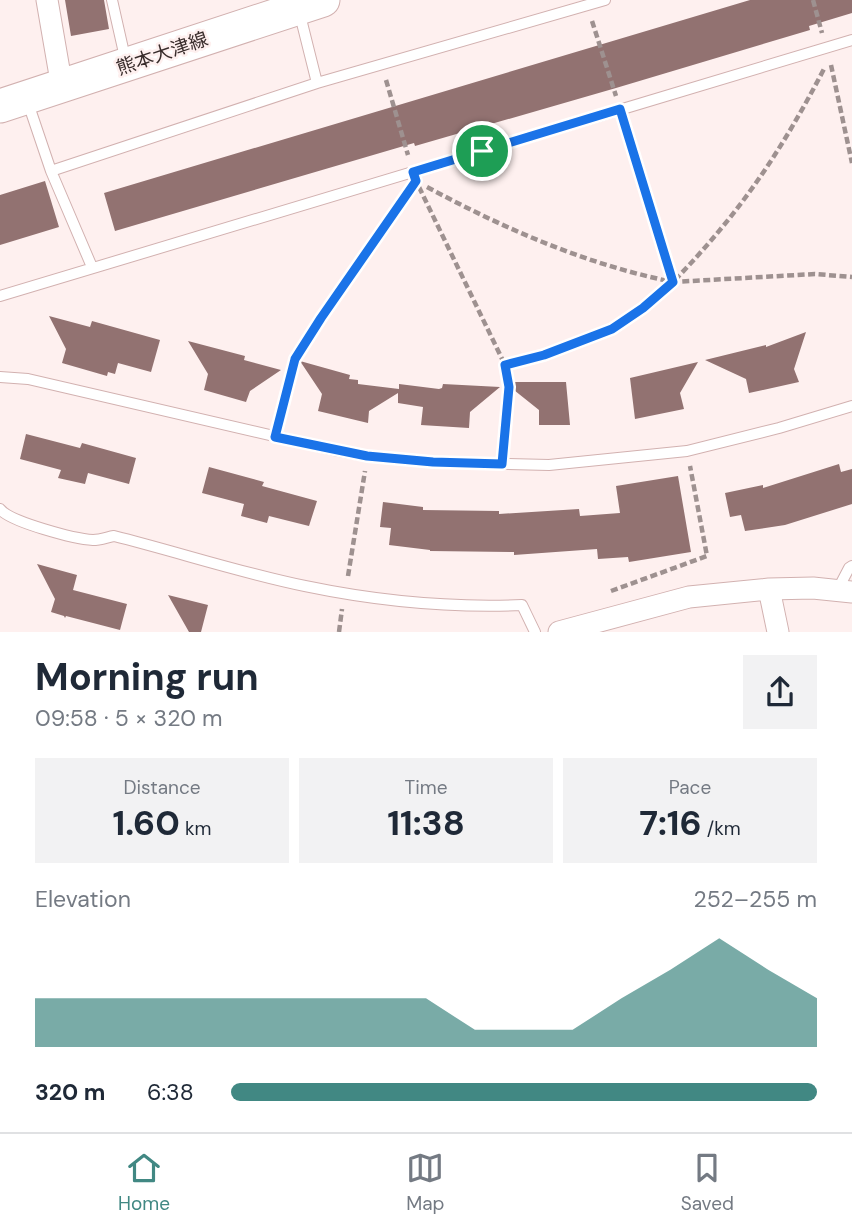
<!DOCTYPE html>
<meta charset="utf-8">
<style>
:root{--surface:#fff;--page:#f2f2f3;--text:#1f2937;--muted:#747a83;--line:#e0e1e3;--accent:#418883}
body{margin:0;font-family:"DM Sans","Noto Sans JP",sans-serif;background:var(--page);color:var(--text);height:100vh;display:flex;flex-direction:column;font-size:26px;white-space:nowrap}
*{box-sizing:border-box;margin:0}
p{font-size:23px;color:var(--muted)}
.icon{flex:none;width:38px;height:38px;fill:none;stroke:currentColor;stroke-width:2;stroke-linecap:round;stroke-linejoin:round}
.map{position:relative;height:632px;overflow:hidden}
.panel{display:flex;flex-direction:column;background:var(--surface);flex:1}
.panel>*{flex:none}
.pin{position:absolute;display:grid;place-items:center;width:60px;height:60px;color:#fff;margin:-30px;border:4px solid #fff;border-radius:50%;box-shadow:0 2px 7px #0007}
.round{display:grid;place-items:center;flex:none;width:74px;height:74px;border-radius:0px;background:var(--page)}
.headline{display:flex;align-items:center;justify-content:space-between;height:119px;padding:0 35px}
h1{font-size:38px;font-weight:700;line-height:52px}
.figures{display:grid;grid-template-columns:repeat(3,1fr);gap:10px;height:119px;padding:7px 35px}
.figures div{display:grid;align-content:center;border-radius:0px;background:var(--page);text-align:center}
.figures b{font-size:35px;font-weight:700}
.figures small{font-size:19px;font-weight:400}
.figures p{font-size:19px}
.chart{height:196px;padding:14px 35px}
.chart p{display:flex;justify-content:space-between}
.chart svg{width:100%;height:126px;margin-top:7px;fill:var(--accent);opacity:.7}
ul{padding:0 35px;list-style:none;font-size:23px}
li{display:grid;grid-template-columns:112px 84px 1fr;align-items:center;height:52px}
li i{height:18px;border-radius:9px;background:var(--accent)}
.dock{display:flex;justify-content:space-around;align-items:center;height:98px;border-top:2px solid var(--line);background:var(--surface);font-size:19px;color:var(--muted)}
.dock a{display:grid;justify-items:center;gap:4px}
.dock .active{color:var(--accent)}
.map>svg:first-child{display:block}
</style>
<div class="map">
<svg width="852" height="632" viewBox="0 0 852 632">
<rect width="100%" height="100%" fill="#fef0ef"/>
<path fill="#927271" d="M 65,0 L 104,0 L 109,29 L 71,36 Z
M 750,0 L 852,0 L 852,13 L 809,26 L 810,30 L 616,88 L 415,146 L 414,143 L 115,231 L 104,193 Z
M 45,181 L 59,227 L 0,245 L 0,195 Z
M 49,316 L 90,327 L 92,321 L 160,340 L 151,372 L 118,363 L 115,374 L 108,372 L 107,376 L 62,363 L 66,349 Z
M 806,332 L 794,369 L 799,382 L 749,393 L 746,379 L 705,360 L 766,345 L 766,347 Z
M 188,341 L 245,356 L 244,360 L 281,370 L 250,391 L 246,402 L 204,390 L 208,374 Z
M 300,361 L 350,375 L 349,379 L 358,380 L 358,384 L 399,389 L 399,384 L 439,389 L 442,388 L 443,384 L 500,387 L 470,412 L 469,428 L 421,425 L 423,407 L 398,403 L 398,393 L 369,411 L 368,423 L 318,411 L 322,394 Z
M 698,362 L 680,393 L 684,409 L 635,419 L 630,378 Z
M 504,382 L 566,382 L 570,425 L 539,425 L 539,410 Z
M 26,434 L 80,448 L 82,443 L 136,458 L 129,484 L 88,473 L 85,484 L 58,478 L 61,470 L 20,459 Z
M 839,464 L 841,472 L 852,469 L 852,504 L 785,525 L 745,531 L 741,515 L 730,517 L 725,493 L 763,485 L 763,488 Z
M 209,467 L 264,482 L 262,486 L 317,501 L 309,526 L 269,516 L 267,523 L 241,516 L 244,504 L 202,493 Z
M 678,476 L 691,552 L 629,562 L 628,557 L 598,559 L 597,549 L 514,555 L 514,552 L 430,551 L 430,550 L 389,545 L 391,528 L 380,527 L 383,502 L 423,507 L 423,510 L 499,511 L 499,514 L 579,509 L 580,516 L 620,513 L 616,486 Z
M 37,564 L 77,575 L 73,590 L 127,604 L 120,630 L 66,616 L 65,618 L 64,616 L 51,612 L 55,599 Z
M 168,595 L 208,605 L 201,632 L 189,632 Z"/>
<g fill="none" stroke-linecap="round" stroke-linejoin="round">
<g stroke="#d2b1b0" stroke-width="12">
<path id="service" d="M 112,0 L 126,62
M 317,83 L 605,0
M 27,100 L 51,171 L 92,267
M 51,171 L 317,83 L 299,11
M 0,296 L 852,40
M 0,377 L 28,379 L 334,450 L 367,456 L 433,462 L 549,465 L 687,451 L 779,428 L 852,406
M 0,509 C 10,522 75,539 93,540 C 100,540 108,537 114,536 C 178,552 241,573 305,586 C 377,601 449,608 522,605 L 535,632
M 838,589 L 849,568 L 852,566"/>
</g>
<g stroke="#d2b1b0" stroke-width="23">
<path id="minor" d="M 47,0 L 62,87
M 769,589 L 778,632
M 559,632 L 689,597 L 769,589 L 813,588 L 852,592"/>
</g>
<g stroke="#d2b1b0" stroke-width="35">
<path id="primary" d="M 0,106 L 323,0"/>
</g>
<path stroke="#9e9190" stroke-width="4.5" stroke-dasharray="7 3.5" stroke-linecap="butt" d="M 813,0 L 822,33
M 592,21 L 616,96
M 831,65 L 852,163
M 386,80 L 408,155
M 624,124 L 673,282 C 740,213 781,152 825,67
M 419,187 L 505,365 L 509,387 L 503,449
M 427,187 C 505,229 585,264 673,282
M 505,365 L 544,355 L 612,329 L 643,308 L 673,282 L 815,274 L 852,277
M 280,419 L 295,360 L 321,318 L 409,192
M 348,576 L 365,471
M 611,591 L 707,556 L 690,466
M 339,632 L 342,609"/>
<use href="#service" stroke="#fff" stroke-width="10"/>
<use href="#minor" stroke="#fff" stroke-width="21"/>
<use href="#primary" stroke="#fff" stroke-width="33"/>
</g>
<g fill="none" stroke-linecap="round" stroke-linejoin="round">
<g stroke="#fff" stroke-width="14">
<path id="route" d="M 620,109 L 673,282 L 643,308 L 612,329 L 544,355 L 505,365 L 509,387 L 502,464 L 433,462 L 367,456 L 275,437 L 295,359 L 321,318 L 416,181 L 413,172 Z"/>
</g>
<use href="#route" stroke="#1a73e8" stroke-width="9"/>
</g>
<g text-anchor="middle" stroke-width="5" stroke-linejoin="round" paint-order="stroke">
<g font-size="19" fill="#382c2b" stroke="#fef0ef">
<text transform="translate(162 53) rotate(-19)" y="7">熊本大津線</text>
</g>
</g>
</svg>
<div class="pin" style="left:482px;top:151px;background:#1e9e55"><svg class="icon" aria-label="arrive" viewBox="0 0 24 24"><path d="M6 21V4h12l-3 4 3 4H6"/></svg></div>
</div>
<section class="panel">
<div class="headline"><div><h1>Morning run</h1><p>09:58 · 5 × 320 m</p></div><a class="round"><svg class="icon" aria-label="share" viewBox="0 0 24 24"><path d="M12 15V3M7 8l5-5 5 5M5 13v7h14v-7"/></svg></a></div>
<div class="figures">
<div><p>Distance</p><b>1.60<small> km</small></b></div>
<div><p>Time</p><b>11:38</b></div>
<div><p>Pace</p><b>7:16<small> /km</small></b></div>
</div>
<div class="chart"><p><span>Elevation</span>252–255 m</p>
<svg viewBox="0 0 160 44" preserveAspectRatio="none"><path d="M0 44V27L10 27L20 27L30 27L40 27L50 27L60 27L70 27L80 27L90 38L100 38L110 38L120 27L130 17L140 6L150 17L160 27V44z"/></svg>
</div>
<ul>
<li><b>320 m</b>6:38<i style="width:100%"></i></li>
</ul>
</section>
<nav class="dock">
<a class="active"><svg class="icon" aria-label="home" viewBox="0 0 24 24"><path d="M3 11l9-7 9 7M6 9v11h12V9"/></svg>Home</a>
<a><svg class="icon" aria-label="map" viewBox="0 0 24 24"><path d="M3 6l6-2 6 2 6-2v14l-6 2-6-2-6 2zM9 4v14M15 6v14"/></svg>Map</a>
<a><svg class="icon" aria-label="saved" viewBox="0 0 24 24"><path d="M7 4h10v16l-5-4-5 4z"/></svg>Saved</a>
</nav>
